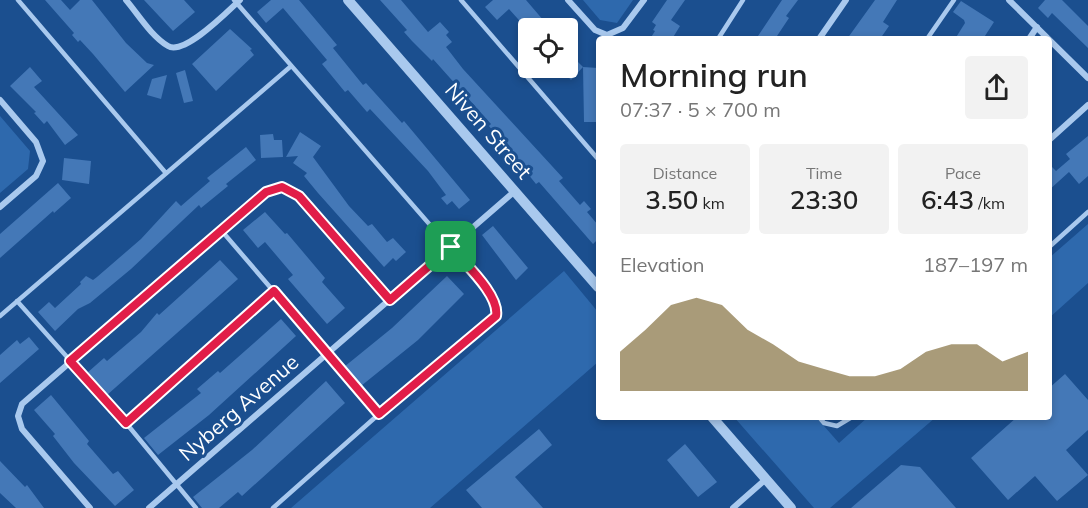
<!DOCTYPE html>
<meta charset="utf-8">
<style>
:root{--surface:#fff;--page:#f2f2f2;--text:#222;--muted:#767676;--accent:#857141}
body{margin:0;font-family:Mulish,sans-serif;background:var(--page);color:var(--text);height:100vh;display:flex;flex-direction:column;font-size:22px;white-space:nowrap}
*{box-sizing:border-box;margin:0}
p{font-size:20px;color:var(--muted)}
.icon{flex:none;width:33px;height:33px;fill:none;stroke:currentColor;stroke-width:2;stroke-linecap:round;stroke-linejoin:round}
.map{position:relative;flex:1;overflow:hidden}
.sheet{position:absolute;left:596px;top:36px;width:456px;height:384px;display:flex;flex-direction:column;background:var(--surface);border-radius:6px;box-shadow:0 3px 9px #0003}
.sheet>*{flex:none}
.fabs{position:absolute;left:518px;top:18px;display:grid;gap:12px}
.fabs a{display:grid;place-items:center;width:60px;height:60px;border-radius:6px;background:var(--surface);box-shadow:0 3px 9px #0003;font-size:30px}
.pin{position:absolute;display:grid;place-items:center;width:51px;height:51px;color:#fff;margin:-26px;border-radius:12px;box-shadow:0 3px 9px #0006}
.round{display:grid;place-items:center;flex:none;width:63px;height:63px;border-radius:6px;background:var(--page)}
.head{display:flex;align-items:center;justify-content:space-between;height:102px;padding:0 24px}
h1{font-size:33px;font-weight:600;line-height:45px}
.figures{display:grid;grid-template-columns:repeat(3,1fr);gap:9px;height:102px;padding:6px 24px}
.figures div{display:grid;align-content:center;border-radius:6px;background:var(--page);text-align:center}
.figures b{font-size:26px;font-weight:600}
.figures small{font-size:16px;font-weight:400}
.figures p{font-size:16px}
.chart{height:168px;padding:12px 24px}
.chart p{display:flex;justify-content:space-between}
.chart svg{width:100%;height:108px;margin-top:6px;fill:var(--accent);opacity:.7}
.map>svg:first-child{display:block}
</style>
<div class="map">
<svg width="1088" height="508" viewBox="0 0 1088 508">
<rect width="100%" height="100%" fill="#1b4f8f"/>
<path fill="#2e69ad" d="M 583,0 L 633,0 L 617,23 L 600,20 Z
M 0,116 L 30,151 L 28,169 L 0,193 Z
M 1088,224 L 1088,283 L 1049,318 L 1049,258 Z
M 564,271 L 598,312 L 598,362 L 430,508 L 291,508 Z
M 734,417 L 816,417 L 839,443 L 868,417 L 936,417 L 830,508 L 814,508 Z"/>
<path fill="#4478b7" d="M 45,0 L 61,0 L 70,10 L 80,0 L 92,0 L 126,43 L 147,63 L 154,65 L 125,92 L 93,54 L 80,40 L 78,42 L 72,35 L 74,33 Z
M 144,0 L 184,0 L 195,12 L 173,31 Z
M 271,0 L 299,0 L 337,45 L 333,48 L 363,85 L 366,83 L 402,123 L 404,121 L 470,200 L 459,209 L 452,201 L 447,205 L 441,198 L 446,195 L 428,171 L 370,109 L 367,112 L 348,90 L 345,92 L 322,64 L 327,60 L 283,8 L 266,23 L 257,12 Z
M 380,0 L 401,0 L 428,32 L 440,22 L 449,32 L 446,35 L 452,42 L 446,47 L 463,69 L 563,178 L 559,181 L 580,205 L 584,201 L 591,209 L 587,212 L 598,225 L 598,239 L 593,244 L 539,182 L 536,184 L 489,126 L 491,124 L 433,59 L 432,61 L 412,41 L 404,32 L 407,30 Z
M 493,0 L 526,0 L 550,28 L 526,28 L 509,9 L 497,20 L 485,7 Z
M 667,0 L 685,0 L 671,20 L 680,26 L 672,39 L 650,39 L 655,31 L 653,30 L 656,25 L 652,22 Z
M 782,0 L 798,0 L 786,16 L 789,18 L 775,39 L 756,39 Z
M 875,0 L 897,0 L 883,22 L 889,26 L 880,39 L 847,39 Z
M 1045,0 L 1062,0 L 1088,26 L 1088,48 L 1052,13 L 1048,18 L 1038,8 Z
M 961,1 L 994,22 L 983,39 L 955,39 L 965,23 L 964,20 L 953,12 Z
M 230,29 L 252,49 L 250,50 L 254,55 L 216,91 L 192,64 Z
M 567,51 L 583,67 L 598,68 L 598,122 L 584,122 L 583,67 L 571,80 L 560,68 L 567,68 Z
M 30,67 L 42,81 L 34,87 L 78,135 L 65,145 L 47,121 L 44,124 L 34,113 L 36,112 L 10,86 Z
M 185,70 L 193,101 L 184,103 L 176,73 Z
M 167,75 L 161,99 L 147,95 L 152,79 Z
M 300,132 L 321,146 L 313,157 L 349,206 L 368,226 L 372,224 L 387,242 L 393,238 L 406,252 L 396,261 L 393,258 L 384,267 L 318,193 L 304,176 L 307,173 L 293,163 L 298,156 L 286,157 Z
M 273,134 L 274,140 L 282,140 L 283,157 L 261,158 L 260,135 Z
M 1088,136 L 1088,176 L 1079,184 L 1069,172 L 1048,191 L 1048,163 L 1056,171 L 1070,159 L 1066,154 Z
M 246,147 L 256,160 L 226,184 L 228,186 L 201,208 L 199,205 L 131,269 L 90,303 L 78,309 L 55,331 L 38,312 L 49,302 L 55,308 L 81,284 L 80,282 L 86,276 L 93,280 L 97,277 L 141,239 L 176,201 L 181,206 L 210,181 L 207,178 Z
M 64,158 L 91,161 L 89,184 L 62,180 Z
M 58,183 L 71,198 L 54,213 L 53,211 L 0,258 L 0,234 Z
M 265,212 L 285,234 L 287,233 L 325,278 L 322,282 L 345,308 L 327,324 L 288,279 L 293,275 L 265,242 L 258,248 L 243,230 Z
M 493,226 L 528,268 L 516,280 L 482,235 Z
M 220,260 L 238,279 L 107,395 L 87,373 L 104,358 L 107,361 L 141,332 L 157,313 L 159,315 Z
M 447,276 L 464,294 L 418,340 L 361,386 L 344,367 L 392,328 Z
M 281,319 L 296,336 L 209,415 L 158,455 L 144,438 L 201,393 L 197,389 L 218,371 L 220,373 Z
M 29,337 L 39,349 L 0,383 L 0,355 L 17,340 L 20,344 Z
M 1065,374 L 1088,400 L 1088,430 L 1066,450 L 1088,475 L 1057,501 L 1035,476 L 1008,500 L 971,458 L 1017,417 L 1048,417 L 1048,389 Z
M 326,381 L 345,403 L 242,496 L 238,492 L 219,508 L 202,508 L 193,497 L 252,450 Z
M 51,395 L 89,441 L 87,444 L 113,474 L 118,471 L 134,490 L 115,506 L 74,463 L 53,436 L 55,434 L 34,410 Z
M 539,429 L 552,445 L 515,477 L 543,508 L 482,508 L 466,490 Z
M 685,444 L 717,482 L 698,497 L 667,460 Z
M 0,461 L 25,487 L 27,485 L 44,508 L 16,508 L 0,493 Z
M 901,465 L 920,467 L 956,508 L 851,508 Z"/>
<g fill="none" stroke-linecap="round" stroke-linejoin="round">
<path stroke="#a9c9ee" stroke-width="4.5" d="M 18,0 L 165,172
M 234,0 L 492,296 L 498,309 L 496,316 L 379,414 L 273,508
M 461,0 L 598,159
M 718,39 L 743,0
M 927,39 L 954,0
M 221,230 L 379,414
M 1048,248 L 1088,212
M 17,301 L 126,423 L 196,508
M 0,316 L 290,67
M 819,417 L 824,423 L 837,426 L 852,417
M 126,423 L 274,291"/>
<path stroke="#a9c9ee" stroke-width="6" d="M 126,0 C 138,14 151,36 168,46 C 184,56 227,12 240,0
M 568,0 L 595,30 L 607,35 L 623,28 L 644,0
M 1009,0 L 1088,78
M 819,39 L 846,0
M 1029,39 L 1037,27
M 0,100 L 36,142 L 43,161 L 36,176 L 0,207
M 1048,141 L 1088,105
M 90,508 L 22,429 L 18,416 L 22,404 L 266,192 L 282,187 L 294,192 L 390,301
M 149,508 L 515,191
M 733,508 L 766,479"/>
<path stroke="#a9c9ee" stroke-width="10" d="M 348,0 L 598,287
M 712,417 L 791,508"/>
</g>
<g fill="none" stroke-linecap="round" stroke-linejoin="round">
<g stroke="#fff" stroke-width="12">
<path id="route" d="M 282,187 L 299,196 L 390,300 L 451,247 C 464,263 500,295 496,316 L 379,414 L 274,291 L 126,423 L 70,361 L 266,192 Z"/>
</g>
<use href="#route" stroke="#e11d48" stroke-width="8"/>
</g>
<g text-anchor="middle" stroke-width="6" stroke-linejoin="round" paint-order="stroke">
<g font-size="21" fill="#fff" stroke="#1b4f8f">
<text transform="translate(488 131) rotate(49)" y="7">Niven Street</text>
<text transform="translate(239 408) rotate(-41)" y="7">Nyberg Avenue</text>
</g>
</g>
</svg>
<div class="fabs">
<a><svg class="icon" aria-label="locate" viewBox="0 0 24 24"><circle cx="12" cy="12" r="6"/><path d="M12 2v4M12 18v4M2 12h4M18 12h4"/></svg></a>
</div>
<div class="pin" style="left:451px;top:247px;background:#1e9e55"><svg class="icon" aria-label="arrive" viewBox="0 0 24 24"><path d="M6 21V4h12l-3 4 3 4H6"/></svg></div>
<section class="sheet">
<div class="head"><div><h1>Morning run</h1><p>07:37 · 5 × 700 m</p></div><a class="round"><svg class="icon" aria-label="share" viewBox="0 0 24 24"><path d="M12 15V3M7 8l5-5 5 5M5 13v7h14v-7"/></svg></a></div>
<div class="figures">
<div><p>Distance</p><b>3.50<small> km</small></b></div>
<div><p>Time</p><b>23:30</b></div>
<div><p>Pace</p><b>6:43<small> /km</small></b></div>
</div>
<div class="chart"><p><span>Elevation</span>187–197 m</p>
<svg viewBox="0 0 160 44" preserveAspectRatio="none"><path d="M0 44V28L10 19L20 9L30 6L40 9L50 19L60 25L70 32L80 35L90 38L100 38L110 35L120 28L130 25L140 25L150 32L160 28V44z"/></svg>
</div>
</section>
</div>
